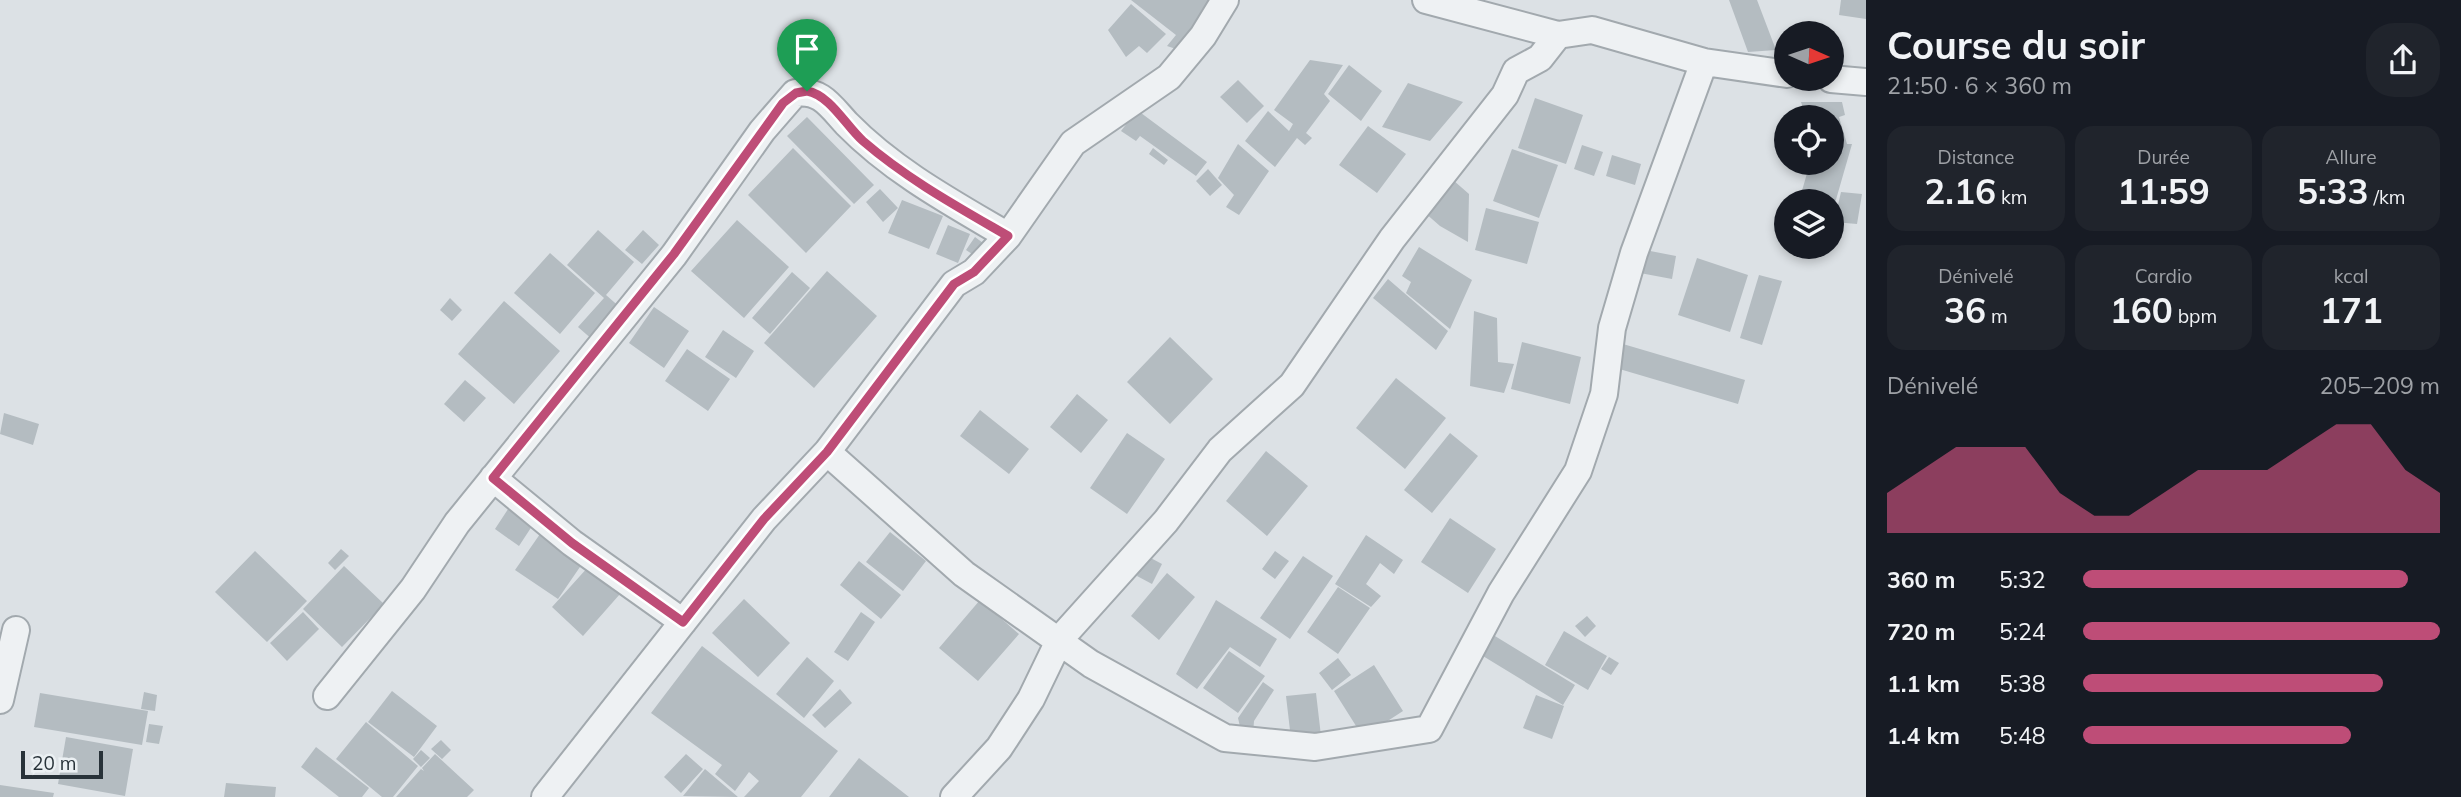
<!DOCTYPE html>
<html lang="fr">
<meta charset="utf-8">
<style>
:root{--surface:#171b24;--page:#20242c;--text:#f1f3f6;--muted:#9ea1a6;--accent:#be4d77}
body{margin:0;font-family:Mulish,sans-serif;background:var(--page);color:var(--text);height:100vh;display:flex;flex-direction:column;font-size:26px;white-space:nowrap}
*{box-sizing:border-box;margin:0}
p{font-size:23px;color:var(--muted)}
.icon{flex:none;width:38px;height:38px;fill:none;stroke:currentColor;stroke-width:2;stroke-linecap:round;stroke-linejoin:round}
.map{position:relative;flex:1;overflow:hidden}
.panel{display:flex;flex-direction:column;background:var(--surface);width:595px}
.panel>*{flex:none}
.needle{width:46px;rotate:93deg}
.fabs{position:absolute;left:1774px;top:21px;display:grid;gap:14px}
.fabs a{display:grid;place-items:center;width:70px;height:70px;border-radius:50%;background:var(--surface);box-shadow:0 4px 10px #0003;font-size:35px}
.scale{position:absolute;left:21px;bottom:18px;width:82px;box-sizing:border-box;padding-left:7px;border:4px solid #283239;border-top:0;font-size:19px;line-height:24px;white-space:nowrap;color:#283239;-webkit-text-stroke:5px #ebf0f3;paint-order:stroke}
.pin{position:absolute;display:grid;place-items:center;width:60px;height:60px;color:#fff;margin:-72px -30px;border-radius:50% 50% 50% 0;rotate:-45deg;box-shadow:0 0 7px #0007}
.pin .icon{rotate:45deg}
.round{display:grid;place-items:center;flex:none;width:74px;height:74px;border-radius:28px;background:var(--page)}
.overview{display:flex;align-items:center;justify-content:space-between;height:119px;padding:0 21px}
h1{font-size:38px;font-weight:700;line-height:52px}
.stats{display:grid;grid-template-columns:repeat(3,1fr);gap:10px;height:119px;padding:7px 21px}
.stats div{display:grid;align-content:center;border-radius:18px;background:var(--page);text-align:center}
.stats b{font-size:35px;font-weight:700}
.stats small{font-size:19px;font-weight:400}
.stats p{font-size:19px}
.chart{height:196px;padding:14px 21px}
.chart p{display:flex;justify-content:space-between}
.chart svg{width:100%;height:126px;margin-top:7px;fill:var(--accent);opacity:.7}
ul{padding:0 21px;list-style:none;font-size:23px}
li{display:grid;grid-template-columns:112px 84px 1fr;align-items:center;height:52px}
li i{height:18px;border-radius:9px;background:var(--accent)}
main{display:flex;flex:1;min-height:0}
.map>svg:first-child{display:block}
</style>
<main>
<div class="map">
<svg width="1866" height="797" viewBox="0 0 1866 797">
<rect width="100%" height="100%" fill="#dce1e5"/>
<path fill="#b4bcc1" d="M 1131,0 L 1209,0 L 1201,11 L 1212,20 L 1185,52 L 1167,46 L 1176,35 Z
M 1729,0 L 1757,0 L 1776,50 L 1748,52 Z
M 1841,0 L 1866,0 L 1866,19 L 1839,15 Z
M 1131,4 L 1166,34 L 1147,53 L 1139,46 L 1126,57 L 1108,30 Z
M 1310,60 L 1343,65 L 1324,94 L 1330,101 L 1306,133 L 1312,138 L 1305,145 L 1297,138 L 1275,167 L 1245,141 L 1268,111 L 1289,131 L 1293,124 L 1274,110 Z
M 1349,65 L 1382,91 L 1361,121 L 1328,94 Z
M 1238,80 L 1264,106 L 1247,123 L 1220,97 Z
M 1408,83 L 1463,102 L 1430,141 L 1382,127 Z
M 1535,98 L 1583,115 L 1566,164 L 1518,148 Z
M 1801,102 L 1842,102 L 1845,115 L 1839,117 L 1847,144 L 1852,144 L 1833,210 L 1832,201 L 1799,201 L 1810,163 L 1832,163 L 1832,117 L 1806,117 Z
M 1137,110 L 1207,162 L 1196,176 L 1140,136 L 1136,141 L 1121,131 Z
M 807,117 L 874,185 L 854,204 L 787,136 Z
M 1368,126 L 1406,154 L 1377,193 L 1339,165 Z
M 1238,144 L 1269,171 L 1239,215 L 1226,207 L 1234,195 L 1218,178 Z
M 1582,145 L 1603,152 L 1594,176 L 1574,169 Z
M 793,148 L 851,206 L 806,253 L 748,195 Z
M 1153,148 L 1168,160 L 1164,165 L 1149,154 Z
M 1512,149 L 1558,165 L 1539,218 L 1493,201 Z
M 1612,155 L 1641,164 L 1635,185 L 1606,176 Z
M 1208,169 L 1222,185 L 1210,196 L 1196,181 Z
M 1453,180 L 1469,194 L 1468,242 L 1440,226 L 1424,212 Z
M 880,189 L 898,208 L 883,222 L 866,202 Z
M 1841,192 L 1862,194 L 1857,224 L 1834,222 Z
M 902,200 L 943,216 L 929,249 L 888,233 Z
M 1486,208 L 1539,222 L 1527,264 L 1475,250 Z
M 737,220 L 789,267 L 744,318 L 691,271 Z
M 948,225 L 970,234 L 958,263 L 936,254 Z
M 598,230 L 634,262 L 606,295 L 622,309 L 594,341 L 578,327 L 604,298 L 567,265 Z
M 643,230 L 659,245 L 642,264 L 625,250 Z
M 975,237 L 987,246 L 978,258 L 966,250 Z
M 1419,247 L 1472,280 L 1450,329 L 1406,293 L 1411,282 L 1402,276 Z
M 1645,250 L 1676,256 L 1672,279 L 1640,273 Z
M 550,253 L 595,293 L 560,334 L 514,293 Z
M 1697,258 L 1748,275 L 1730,332 L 1678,315 Z
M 827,271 L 877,316 L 814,388 L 764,343 Z
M 792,272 L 810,288 L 770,334 L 752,318 Z
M 1759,275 L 1782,281 L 1762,345 L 1740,338 Z
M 1388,279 L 1448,331 L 1436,350 L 1373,298 Z
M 450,298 L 462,310 L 452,321 L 440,310 Z
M 504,301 L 560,351 L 514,404 L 458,354 Z
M 654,307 L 689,331 L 664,368 L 629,343 Z
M 1474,311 L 1497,318 L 1498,362 L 1514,364 L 1504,393 L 1470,386 Z
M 723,330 L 754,351 L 736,378 L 705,357 Z
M 1170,337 L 1213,379 L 1170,424 L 1127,382 Z
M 1522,342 L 1581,357 L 1570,404 L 1511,389 Z
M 1623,344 L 1745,380 L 1738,404 L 1616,368 Z
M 687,349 L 730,379 L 708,411 L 665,381 Z
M 1396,378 L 1446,418 L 1405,469 L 1356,428 Z
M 465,380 L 486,398 L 464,422 L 444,404 Z
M 1077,394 L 1108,420 L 1081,453 L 1050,427 Z
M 980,410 L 1029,449 L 1009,474 L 960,436 Z
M 4,413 L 39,424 L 33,445 L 0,434 Z
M 1127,433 L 1165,459 L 1127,514 L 1090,488 Z
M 1450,433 L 1478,456 L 1432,513 L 1404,490 Z
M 1266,451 L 1308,486 L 1267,536 L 1226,501 Z
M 514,500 L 538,517 L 519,546 L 495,529 Z
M 1450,518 L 1496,549 L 1468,593 L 1421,562 Z
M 890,532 L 926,561 L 903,591 L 866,562 Z
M 540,534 L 582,564 L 558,599 L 515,570 Z
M 1366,535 L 1403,560 L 1394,574 L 1380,563 L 1366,584 L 1381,596 L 1371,607 L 1335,584 Z
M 341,549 L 349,556 L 335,570 L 328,563 Z
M 255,551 L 307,601 L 267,642 L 215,592 Z
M 1275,551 L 1289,561 L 1275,579 L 1262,569 Z
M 1147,556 L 1162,564 L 1152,584 L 1137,576 Z
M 1303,556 L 1333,576 L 1290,639 L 1260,618 Z
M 859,561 L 901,595 L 881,619 L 840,585 Z
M 344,566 L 384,604 L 342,647 L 303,609 Z
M 589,566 L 620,594 L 583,636 L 552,607 Z
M 1167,573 L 1195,597 L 1159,640 L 1131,616 Z
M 1338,587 L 1370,608 L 1338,654 L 1307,632 Z
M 744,599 L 790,643 L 758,677 L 712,633 Z
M 980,600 L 1019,634 L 978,681 L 939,648 Z
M 1216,600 L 1277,639 L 1260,667 L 1230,647 L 1197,689 L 1176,674 Z
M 303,612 L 319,629 L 287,661 L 270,643 Z
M 861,612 L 875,622 L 848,661 L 834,652 Z
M 1587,616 L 1596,626 L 1585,637 L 1575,626 Z
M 1564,631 L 1607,656 L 1588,690 L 1545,665 Z
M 1490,633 L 1575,685 L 1563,705 L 1478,653 Z
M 702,646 L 838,751 L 801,797 L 744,797 L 759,781 L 749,772 L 735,791 L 715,774 L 722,765 L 651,713 Z
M 1229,651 L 1265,676 L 1238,713 L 1203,688 Z
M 807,657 L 834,681 L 804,718 L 776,694 Z
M 1609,657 L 1619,663 L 1611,675 L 1601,669 Z
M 1338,658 L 1351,675 L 1332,690 L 1319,673 Z
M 1374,665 L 1403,711 L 1363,737 L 1334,691 Z
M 1263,682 L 1274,690 L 1254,721 L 1253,734 L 1241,731 L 1238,718 Z
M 840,689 L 852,703 L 825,728 L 812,715 Z
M 392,691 L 437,726 L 414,757 L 368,722 Z
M 144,692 L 157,695 L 155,711 L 141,709 Z
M 40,693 L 148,711 L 142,745 L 34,727 Z
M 1316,693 L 1321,736 L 1291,739 L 1286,696 Z
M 1536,695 L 1564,706 L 1552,739 L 1523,728 Z
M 366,722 L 418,766 L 393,797 L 382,797 L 336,759 Z
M 149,724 L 163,726 L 159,744 L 146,742 Z
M 66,737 L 133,749 L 125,796 L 58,784 Z
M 441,740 L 451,750 L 442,759 L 431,749 Z
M 316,747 L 369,788 L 362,797 L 339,797 L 301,767 Z
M 421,750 L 430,758 L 421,767 L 413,759 Z
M 435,754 L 474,790 L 467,797 L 396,797 L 421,769 L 424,771 L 422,768 Z
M 686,754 L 703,769 L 681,793 L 664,777 Z
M 859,758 L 909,797 L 829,797 Z
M 705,769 L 738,797 L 683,796 Z
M 226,783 L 276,787 L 275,797 L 224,797 Z
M 0,785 L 54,793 L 53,797 L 0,797 Z"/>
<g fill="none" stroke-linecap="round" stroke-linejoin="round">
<g stroke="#a2a9ae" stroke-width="30">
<path id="minor" d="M 1558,35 L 1592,30 L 1704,62 L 1787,74
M 1831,79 L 1866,82
M 827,452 L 964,574 L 1091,664 L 1225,738 L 1315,747 L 1429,729 L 1501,593 L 1578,471 L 1604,394 L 1612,328 L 1634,253 L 1704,62
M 493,478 L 572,543 L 683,622
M 327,696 L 413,589 L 457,523 L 674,255 L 762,131 L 795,93 C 821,89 831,107 847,124 C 893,171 952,203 1008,236
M 0,700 L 16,630
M 545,797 L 764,519 L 827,452 L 954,284 L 974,272 L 1008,236 L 1073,143 L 1169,77 L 1203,36 L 1225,0
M 954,797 L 999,748 L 1031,699 L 1060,639 L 1166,521 L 1220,450 L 1292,385 L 1392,239 L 1505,95 L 1516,71 L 1540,58 L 1558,35 L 1426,0"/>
</g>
<use href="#minor" stroke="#eef1f3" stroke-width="26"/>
</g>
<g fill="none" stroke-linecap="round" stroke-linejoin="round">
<g stroke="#fff" stroke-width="14">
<path id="route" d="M 807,91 C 830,95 846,126 863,141 C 907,179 958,207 1008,236 L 974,272 L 954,284 L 827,452 L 764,519 L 683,622 L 572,543 L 493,478 L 674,254 L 783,103 L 796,93 Z"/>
</g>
<use href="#route" stroke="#be4d77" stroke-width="9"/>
</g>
</svg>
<div class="fabs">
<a><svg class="needle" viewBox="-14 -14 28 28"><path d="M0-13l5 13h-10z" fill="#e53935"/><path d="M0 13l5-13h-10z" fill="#9ea1a6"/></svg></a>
<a><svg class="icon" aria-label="locate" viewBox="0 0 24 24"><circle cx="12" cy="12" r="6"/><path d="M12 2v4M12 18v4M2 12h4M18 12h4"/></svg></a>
<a><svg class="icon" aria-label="layers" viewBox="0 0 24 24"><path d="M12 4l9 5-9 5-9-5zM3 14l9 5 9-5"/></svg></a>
</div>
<div class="scale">20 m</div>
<div class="pin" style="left:807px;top:91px;background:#1e9e55"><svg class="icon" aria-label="arrive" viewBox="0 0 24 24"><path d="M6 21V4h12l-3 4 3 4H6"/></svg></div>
</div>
<section class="panel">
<div class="overview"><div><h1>Course du soir</h1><p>21:50 · 6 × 360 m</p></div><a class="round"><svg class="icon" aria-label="share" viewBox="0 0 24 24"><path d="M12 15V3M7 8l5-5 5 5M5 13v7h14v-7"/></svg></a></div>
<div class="stats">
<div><p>Distance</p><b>2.16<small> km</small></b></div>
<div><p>Durée</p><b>11:59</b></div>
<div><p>Allure</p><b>5:33<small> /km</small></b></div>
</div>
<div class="stats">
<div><p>Dénivelé</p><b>36<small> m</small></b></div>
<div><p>Cardio</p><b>160<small> bpm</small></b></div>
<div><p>kcal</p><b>171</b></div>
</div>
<div class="chart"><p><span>Dénivelé</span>205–209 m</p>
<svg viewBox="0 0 160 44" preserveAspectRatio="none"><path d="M0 44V30L10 22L20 14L30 14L40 14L50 30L60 38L70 38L80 30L90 22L100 22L110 22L120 14L130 6L140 6L150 22L160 30V44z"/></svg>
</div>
<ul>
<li><b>360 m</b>5:32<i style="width:91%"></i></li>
<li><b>720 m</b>5:24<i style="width:100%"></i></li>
<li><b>1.1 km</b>5:38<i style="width:84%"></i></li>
<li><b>1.4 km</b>5:48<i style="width:75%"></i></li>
</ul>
</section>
</main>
